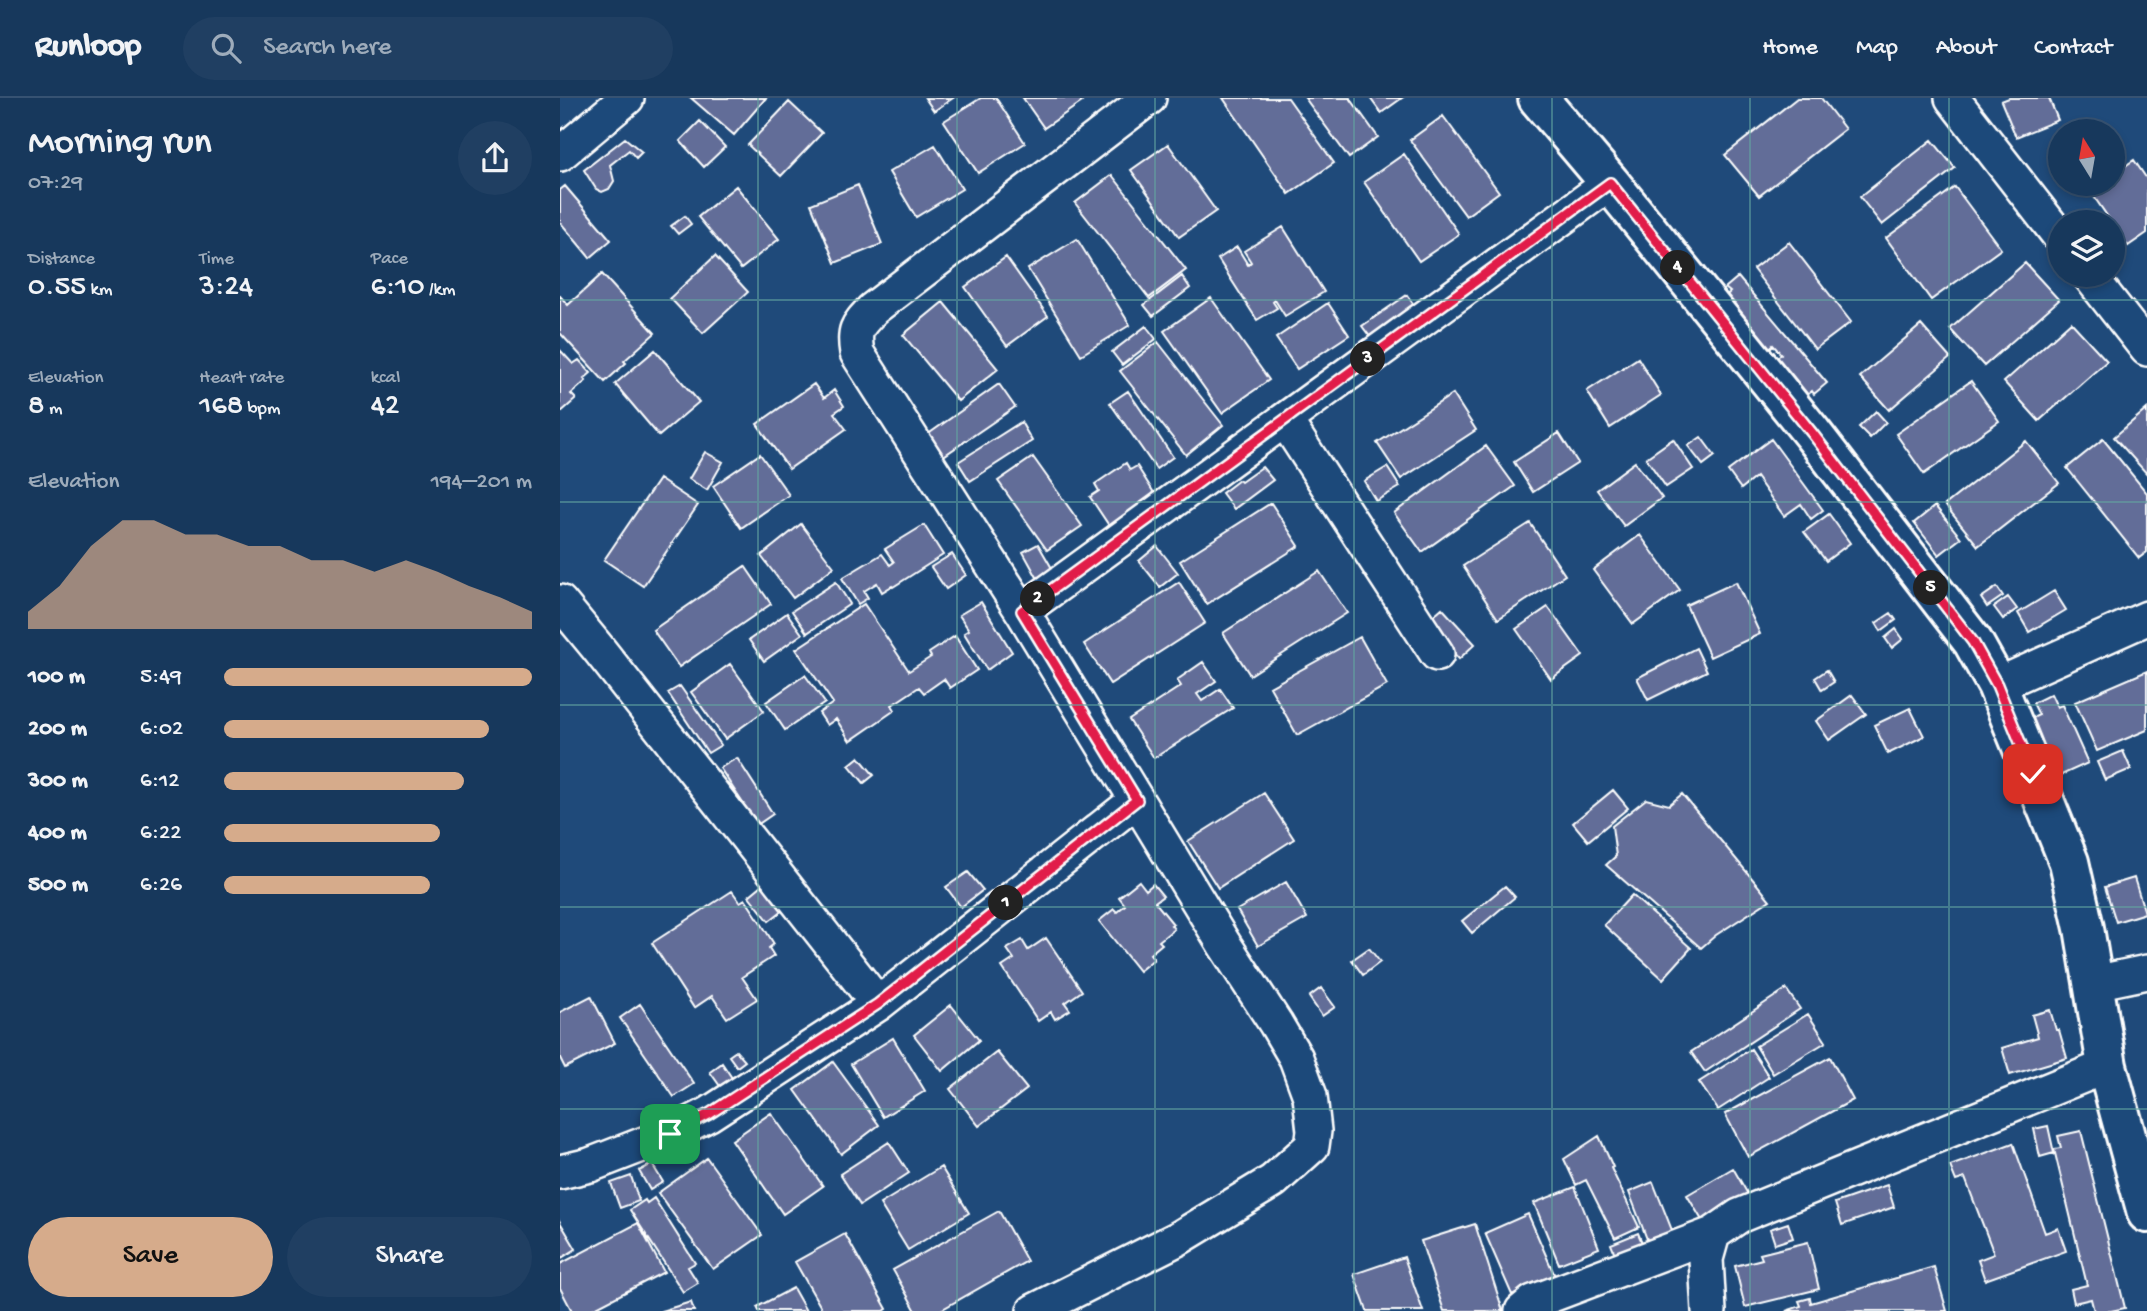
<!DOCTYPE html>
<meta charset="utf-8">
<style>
:root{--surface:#17385c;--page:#203f62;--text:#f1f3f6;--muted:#9eacbb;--line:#365272;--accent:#d6ab8b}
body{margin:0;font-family:"Gochi Hand",sans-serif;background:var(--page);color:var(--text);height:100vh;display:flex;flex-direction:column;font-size:26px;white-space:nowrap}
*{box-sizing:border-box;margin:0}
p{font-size:23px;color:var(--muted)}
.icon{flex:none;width:38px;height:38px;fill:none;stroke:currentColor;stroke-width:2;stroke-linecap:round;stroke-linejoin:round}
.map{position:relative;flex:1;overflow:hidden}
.drawer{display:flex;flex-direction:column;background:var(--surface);width:560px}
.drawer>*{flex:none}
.needle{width:46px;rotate:349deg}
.tools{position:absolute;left:1488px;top:21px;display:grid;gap:14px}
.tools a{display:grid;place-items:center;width:77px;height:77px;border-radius:50%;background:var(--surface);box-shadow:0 4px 10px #0003,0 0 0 2px var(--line);font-size:35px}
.pin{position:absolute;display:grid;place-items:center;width:60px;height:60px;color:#fff;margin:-30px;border-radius:14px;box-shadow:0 4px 10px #0006}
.km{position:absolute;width:35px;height:35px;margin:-18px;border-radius:50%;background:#222;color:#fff;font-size:19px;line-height:35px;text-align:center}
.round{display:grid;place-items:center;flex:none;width:74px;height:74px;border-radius:37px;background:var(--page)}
.head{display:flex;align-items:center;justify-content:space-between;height:119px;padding:0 28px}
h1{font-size:38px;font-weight:600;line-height:52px}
.figures{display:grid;grid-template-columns:repeat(3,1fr);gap:10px;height:119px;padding:7px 28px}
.figures div{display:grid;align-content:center}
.figures b{font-size:30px;font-weight:600}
.figures small{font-size:19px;font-weight:400}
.figures p{font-size:19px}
.chart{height:196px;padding:14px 28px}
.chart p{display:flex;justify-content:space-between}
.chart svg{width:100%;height:126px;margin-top:7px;fill:var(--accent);opacity:.7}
.action{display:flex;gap:14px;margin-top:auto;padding:14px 28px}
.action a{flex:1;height:80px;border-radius:42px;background:var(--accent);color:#111;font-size:28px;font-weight:600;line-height:80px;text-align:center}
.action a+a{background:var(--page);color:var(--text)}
ul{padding:0 28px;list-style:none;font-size:23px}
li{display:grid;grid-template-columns:112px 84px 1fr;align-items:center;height:52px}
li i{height:18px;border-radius:9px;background:var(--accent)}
header{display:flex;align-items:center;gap:42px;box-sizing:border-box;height:98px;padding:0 35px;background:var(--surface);border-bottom:2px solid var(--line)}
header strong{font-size:33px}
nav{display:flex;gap:38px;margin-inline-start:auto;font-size:24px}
.search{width:490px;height:63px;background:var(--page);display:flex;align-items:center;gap:18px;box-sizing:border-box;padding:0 24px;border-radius:38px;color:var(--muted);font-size:26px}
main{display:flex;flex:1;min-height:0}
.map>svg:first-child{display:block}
</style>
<header>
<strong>Runloop</strong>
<div class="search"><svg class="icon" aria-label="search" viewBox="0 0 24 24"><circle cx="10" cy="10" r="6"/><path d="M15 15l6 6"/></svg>Search here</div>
<nav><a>Home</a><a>Map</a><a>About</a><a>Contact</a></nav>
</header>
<main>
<section class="drawer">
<div class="head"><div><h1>Morning run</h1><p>07:29</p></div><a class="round"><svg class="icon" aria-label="share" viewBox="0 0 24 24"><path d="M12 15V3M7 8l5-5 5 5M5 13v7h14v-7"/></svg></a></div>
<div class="figures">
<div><p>Distance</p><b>0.55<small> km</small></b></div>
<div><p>Time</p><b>3:24</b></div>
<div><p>Pace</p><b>6:10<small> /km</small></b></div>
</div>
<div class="figures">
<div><p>Elevation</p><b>8<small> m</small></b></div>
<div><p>Heart rate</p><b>168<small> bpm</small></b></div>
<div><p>kcal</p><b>42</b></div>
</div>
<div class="chart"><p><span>Elevation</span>194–201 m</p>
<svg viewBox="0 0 160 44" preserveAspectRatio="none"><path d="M0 44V38L10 29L20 15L30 6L40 6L50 11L60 11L70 15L80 15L90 20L100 20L110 24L120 20L130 24L140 29L150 33L160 38V44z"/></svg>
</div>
<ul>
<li><b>100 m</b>5:49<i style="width:100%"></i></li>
<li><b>200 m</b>6:02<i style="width:86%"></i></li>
<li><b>300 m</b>6:12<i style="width:78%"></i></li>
<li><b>400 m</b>6:22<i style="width:70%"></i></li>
<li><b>500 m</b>6:26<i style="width:67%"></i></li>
</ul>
<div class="action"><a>Save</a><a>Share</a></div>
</section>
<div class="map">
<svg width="1587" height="1213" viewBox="0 0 1587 1213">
<rect width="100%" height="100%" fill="#1f4a7a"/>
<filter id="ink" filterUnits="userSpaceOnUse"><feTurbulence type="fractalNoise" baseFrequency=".0143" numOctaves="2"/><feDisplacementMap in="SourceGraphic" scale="14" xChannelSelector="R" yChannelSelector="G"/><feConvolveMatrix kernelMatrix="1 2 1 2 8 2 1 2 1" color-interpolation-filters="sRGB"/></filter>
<g filter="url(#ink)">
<path fill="#626d98" stroke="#fff" stroke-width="2" d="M 131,0 L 206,0 L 174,37 Z
M 365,0 L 393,0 L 374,13 Z
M 421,0 L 436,0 L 465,45 L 418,75 L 384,23 Z
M 463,0 L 519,0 L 522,4 L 484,30 Z
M 663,0 L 728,0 L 774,65 L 729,96 Z
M 745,0 L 790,0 L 818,39 L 789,60 Z
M 810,0 L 842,0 L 821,15 Z
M 1237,0 L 1261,0 L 1285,31 L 1199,98 L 1165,57 Z
M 1449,0 L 1489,0 L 1498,22 L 1456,39 L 1441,3 Z
M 229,4 L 262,35 L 221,78 L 188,47 Z
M 883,18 L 939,94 L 906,118 L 850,42 Z
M 140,23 L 165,49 L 144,69 L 120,43 Z
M 65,40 L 82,54 L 76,60 L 69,52 L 50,67 L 54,83 L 49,91 L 42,94 L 36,91 L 24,72 Z
M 1372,42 L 1395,70 L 1322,127 L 1300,99 Z
M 608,46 L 656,113 L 619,139 L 571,72 Z
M 375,47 L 402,91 L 356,119 L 329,74 Z
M 844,56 L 899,136 L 859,163 L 804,84 Z
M 1574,62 L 1587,81 L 1587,135 L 1568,148 L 1530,93 L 1540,86 L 1552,86 L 1552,77 Z
M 552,77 L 626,172 L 589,200 L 515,105 Z
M 298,87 L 322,146 L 275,165 L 251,106 Z
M 5,88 L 51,142 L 30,160 L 0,124 L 0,92 Z
M 176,88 L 219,141 L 181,171 L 138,119 Z
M 1395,89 L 1441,151 L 1371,202 L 1326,140 Z
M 125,118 L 131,126 L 118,136 L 111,128 Z
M 723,129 L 764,194 L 725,218 L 715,202 L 713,204 L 717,210 L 697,222 L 658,161 L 677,149 L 688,167 L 691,164 L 684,153 Z
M 517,141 L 570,227 L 521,257 L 468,171 Z
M 1229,144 L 1291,224 L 1255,251 L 1193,171 Z
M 155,158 L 188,194 L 143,235 L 110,200 Z
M 446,159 L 488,218 L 447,248 L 405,189 Z
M 1465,165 L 1499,202 L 1424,268 L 1390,231 Z
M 42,176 L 95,235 L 64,263 L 66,265 L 45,284 L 0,235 L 0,198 L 8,207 Z
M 622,178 L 630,190 L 593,218 L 584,207 Z
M 1178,179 L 1267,285 L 1254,296 L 1252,293 L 1246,298 L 1215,261 L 1221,256 L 1213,247 L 1205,254 L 1161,202 L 1170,194 L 1165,190 Z
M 847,197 L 861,217 L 817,248 L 802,228 Z
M 651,200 L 709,282 L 662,315 L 604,233 Z
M 383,204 L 438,271 L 398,303 L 343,237 Z
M 768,205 L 789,237 L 737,271 L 716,240 Z
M 1511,224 L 1547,263 L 1479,323 L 1444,284 Z
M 1361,227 L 1390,260 L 1329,312 L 1300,279 Z
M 586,228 L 596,241 L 562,267 L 552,254 Z
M 598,244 L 663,327 L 626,357 L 560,273 Z
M 0,252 L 13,266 L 19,262 L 31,275 L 24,281 L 26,283 L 11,296 L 16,301 L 0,315 Z
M 95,252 L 139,304 L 99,338 L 55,286 Z
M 1078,260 L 1101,297 L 1050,330 L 1027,293 Z
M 1411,283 L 1439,323 L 1364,376 L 1336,336 Z
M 254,286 L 264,300 L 274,292 L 284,308 L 274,315 L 286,331 L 229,371 L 197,326 Z
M 439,286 L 455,309 L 382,359 L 367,337 Z
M 568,293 L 613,359 L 596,371 L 550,305 Z
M 893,296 L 916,332 L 841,381 L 817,345 Z
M 1587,311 L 1587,376 L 1554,339 Z
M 1316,313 L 1326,324 L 1310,340 L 1299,329 Z
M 461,324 L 472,343 L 410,383 L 398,364 Z
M 999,335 L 1018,365 L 973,394 L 954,364 Z
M 1141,339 L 1155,358 L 1143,367 L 1128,348 Z
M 1113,341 L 1133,371 L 1106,389 L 1086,360 Z
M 1211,341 L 1263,412 L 1251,421 L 1241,406 L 1224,418 L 1196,379 L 1181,391 L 1168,373 Z
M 1543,341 L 1587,395 L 1587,454 L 1579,460 L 1507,370 Z
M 1466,343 L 1499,385 L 1418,448 L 1385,407 Z
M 926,348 L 955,388 L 862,454 L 834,415 Z
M 145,354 L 163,364 L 147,392 L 129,381 Z
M 200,356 L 229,397 L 181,430 L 153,388 Z
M 473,359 L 522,428 L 487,452 L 438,383 Z
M 1075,364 L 1102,400 L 1064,428 L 1037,392 Z
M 566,365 L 570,372 L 577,368 L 596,398 L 550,429 L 530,399 L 539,393 L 535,386 Z
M 702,369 L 713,382 L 674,411 L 662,395 L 679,382 L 681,384 Z
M 827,369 L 840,389 L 816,403 L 804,383 Z
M 99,381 L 138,407 L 83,488 L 44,462 Z
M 711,405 L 739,448 L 647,506 L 620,463 Z
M 1375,408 L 1401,440 L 1379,457 L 1354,425 Z
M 1269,416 L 1290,445 L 1266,463 L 1244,434 Z
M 970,425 L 1005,477 L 938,521 L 903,468 Z
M 241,426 L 274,469 L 233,500 L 201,458 Z
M 364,427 L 383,457 L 333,489 L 332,488 L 322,494 L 317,485 L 304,493 L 308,500 L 298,506 L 282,480 L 322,456 L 330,467 L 334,464 L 325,451 Z
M 1080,437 L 1120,492 L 1073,526 L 1033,472 Z
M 478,446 L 493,472 L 478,481 L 463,454 Z
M 597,448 L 618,475 L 600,489 L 579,463 Z
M 392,456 L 406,477 L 386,491 L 371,469 Z
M 185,468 L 211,506 L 119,569 L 93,532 Z
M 759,473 L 787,515 L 690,577 L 663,535 Z
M 276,484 L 290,506 L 247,535 L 232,513 Z
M 619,484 L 645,525 L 550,586 L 524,546 Z
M 1176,484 L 1200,536 L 1150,559 L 1126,507 Z
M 1437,489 L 1443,498 L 1427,509 L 1421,500 Z
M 1494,493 L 1506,512 L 1469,534 L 1458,515 Z
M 1448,499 L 1457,511 L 1443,521 L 1434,509 Z
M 421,504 L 452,554 L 427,572 L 404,535 L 409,532 L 399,517 Z
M 304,506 L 349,573 L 371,559 L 369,555 L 395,538 L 417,572 L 390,590 L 384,581 L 364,595 L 359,589 L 332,607 L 335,612 L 290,643 L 276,621 L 267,627 L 259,615 L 273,605 L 236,551 Z
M 988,509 L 1023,558 L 991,581 L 956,531 Z
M 882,510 L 915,546 L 899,561 L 866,524 Z
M 227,515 L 242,536 L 204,563 L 189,542 Z
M 1331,515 L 1336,522 L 1321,533 L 1316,525 Z
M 1336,531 L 1343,541 L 1332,550 L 1325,540 Z
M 800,539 L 827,587 L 737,637 L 710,589 Z
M 1136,550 L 1147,573 L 1088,602 L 1077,580 Z
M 643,564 L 656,583 L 637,596 L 642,603 L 660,591 L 673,610 L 594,660 L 569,622 L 621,588 L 617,582 Z
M 170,566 L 204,613 L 165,641 L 131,594 Z
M 1267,572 L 1274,584 L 1262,592 L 1255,580 Z
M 1587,573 L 1587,632 L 1537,653 L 1515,604 Z
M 245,577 L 265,605 L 225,632 L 206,604 Z
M 120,588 L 161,647 L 148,655 L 108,595 Z
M 1491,596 L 1497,609 L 1502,607 L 1528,665 L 1497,679 L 1470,621 L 1479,617 L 1473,605 Z
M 1292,597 L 1306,616 L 1269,642 L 1256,623 Z
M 1350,610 L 1364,638 L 1328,656 L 1314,627 Z
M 1563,653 L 1571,671 L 1545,682 L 1537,664 Z
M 299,659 L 314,677 L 304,685 L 289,667 Z
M 177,660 L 213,716 L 197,727 L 160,670 Z
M 1053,692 L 1068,710 L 1028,743 L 1013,725 Z
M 704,695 L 734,741 L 658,790 L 628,743 Z
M 1122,696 L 1210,802 L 1156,837 L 1141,850 L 1046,767 L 1056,758 L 1052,728 L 1086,701 L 1109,707 Z
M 408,774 L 423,792 L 401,809 L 386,789 Z
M 1574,780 L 1585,815 L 1556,824 L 1545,789 Z
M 207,783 L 228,808 L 209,823 L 189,798 Z
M 579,783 L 586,792 L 593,786 L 603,798 L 595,804 L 613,826 L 611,827 L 614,831 L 599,843 L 602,846 L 590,856 L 594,861 L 579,873 L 539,823 L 554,811 L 557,814 L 565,807 L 559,799 Z
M 726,784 L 747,820 L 698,848 L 677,812 Z
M 945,788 L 955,799 L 912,835 L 902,823 Z
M 172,793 L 180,804 L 185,801 L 201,825 L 214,846 L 209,850 L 214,858 L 182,879 L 197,901 L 167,920 L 152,898 L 134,910 L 92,845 Z
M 1072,797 L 1131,850 L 1103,881 L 1044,827 Z
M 486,840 L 522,893 L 505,905 L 510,912 L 495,921 L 491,914 L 478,923 L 442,869 L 454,861 L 447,851 L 462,842 L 468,852 Z
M 809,850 L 820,864 L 803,877 L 792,862 Z
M 761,890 L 775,909 L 762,918 L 749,899 Z
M 1226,891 L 1240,911 L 1145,974 L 1131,954 Z
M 31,898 L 55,945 L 5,970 L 0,960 L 0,914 Z
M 80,906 L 134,986 L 114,999 L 60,920 Z
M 391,907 L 419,942 L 382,973 L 354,937 Z
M 1490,912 L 1496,932 L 1499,932 L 1507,960 L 1450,977 L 1442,950 L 1478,939 L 1472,917 Z
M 1248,916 L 1266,944 L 1213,976 L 1196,948 Z
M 333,940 L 365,993 L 323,1019 L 291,966 Z
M 1191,951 L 1209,979 L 1158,1012 L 1139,984 Z
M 176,953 L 185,963 L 177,969 L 169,958 Z
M 437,954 L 467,991 L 419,1028 L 390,991 Z
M 1270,959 L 1293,1002 L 1188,1059 L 1165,1016 Z
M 273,964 L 319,1027 L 281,1056 L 235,992 Z
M 162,965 L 174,983 L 162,991 L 150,974 Z
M 211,1015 L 263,1088 L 223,1116 L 172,1042 Z
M 1488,1028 L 1494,1055 L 1480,1059 L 1474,1031 Z
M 1521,1033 L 1565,1210 L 1551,1213 L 1534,1213 L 1531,1201 L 1514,1205 L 1511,1191 L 1527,1187 L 1494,1051 L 1501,1050 L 1498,1038 Z
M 1039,1038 L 1053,1069 L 1051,1070 L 1079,1129 L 1055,1140 L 1026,1082 L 1016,1087 L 1004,1061 Z
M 329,1044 L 349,1075 L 300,1107 L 280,1076 Z
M 1453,1045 L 1485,1135 L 1498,1130 L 1506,1153 L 1425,1182 L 1418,1162 L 1434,1156 L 1405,1080 L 1396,1083 L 1390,1068 Z
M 147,1060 L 202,1137 L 153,1171 L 98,1095 Z
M 92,1066 L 103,1084 L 90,1092 L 79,1073 Z
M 381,1069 L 409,1115 L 348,1152 L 320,1106 Z
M 1173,1070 L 1189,1098 L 1143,1124 L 1127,1097 Z
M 71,1078 L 79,1103 L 60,1110 L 51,1085 Z
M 1093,1084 L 1115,1140 L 1090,1149 L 1069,1094 Z
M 1327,1087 L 1334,1109 L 1282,1127 L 1275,1105 Z
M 1015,1089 L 1039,1150 L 999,1166 L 974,1105 Z
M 94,1100 L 135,1165 L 128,1169 L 138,1185 L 123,1194 L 70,1112 L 85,1102 L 87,1105 Z
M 439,1113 L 467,1163 L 379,1213 L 356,1213 L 333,1172 Z
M 968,1116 L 995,1178 L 952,1197 L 925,1135 Z
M 0,1124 L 16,1151 L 0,1161 Z
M 78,1125 L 104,1174 L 29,1213 L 12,1213 L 0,1190 L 0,1166 Z
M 1228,1125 L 1233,1140 L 1215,1146 L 1210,1131 Z
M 915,1126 L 943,1213 L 884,1213 L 861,1143 Z
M 1078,1135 L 1086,1154 L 1059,1166 L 1051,1146 Z
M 285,1136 L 327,1211 L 324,1213 L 263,1213 L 235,1164 Z
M 1248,1144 L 1259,1191 L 1185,1209 L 1175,1168 L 1202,1161 L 1200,1156 Z
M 844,1159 L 863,1213 L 807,1213 L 794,1176 Z
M 1374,1169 L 1387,1213 L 1226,1213 L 1241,1208 L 1239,1203 L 1250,1200 L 1251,1205 Z
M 233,1190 L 246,1213 L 199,1213 L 197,1209 Z
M 131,1204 L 134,1213 L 101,1213 Z"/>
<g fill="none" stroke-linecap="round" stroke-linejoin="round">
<g stroke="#fff" stroke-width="38">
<path id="street" d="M 1392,0 L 1500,139
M 0,56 L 67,0
M 1529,177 L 1587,251
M 725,322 L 877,556
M 0,504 L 37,549 L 318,906
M 462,513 L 1050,85
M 1437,587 L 1587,520
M 1534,885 L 1587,874
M 0,1074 L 30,1067 L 110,1036 L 149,1016 L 318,906 L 577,702
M 474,1213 L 619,1140 L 713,1083 L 752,1048 L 754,1033 L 750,998 L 736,960 L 716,926 L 664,846 L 462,513 L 297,255 C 293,231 297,228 313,211 L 589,0
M 962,1213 L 973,1204 L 1153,1136
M 1149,1213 L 1146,1161 L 1153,1136 L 1179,1118 L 1547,968"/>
</g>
<g stroke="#fff" stroke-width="44">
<path id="secondary" d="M 978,0 L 1050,85 L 1252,335 L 1413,544 L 1437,587 L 1509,764 L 1524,830 L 1547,968 L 1587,1115"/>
</g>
<use href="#street" stroke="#1f4a7a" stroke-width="33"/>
<use href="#secondary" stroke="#1f4a7a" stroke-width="38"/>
</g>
</g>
<g fill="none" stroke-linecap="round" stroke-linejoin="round" filter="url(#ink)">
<g stroke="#fff" stroke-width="14">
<path id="route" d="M 110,1036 L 149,1016 L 318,906 L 577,702 L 462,513 L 1050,85 L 1252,335 L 1413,544 L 1437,587 L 1473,676"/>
</g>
<use href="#route" stroke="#e11d48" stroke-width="9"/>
</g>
<path fill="none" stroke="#63a6a1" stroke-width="2" stroke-opacity="0.55" d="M 198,0 L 198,1213M 397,0 L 397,1213M 595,0 L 595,1213M 794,0 L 794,1213M 992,0 L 992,1213M 1190,0 L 1190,1213M 1389,0 L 1389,1213M 0,202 L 1587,202M 0,404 L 1587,404M 0,607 L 1587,607M 0,809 L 1587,809M 0,1011 L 1587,1011"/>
</svg>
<div class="tools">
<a><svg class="needle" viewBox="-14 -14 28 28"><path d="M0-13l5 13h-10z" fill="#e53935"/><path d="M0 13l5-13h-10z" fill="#9eacbb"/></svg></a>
<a><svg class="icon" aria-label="layers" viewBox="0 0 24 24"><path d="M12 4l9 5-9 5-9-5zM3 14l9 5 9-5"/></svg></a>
</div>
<div class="pin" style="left:110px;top:1036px;background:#1e9e55"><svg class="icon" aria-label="arrive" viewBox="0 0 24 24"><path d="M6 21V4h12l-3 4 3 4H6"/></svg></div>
<div class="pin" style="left:1473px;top:676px;background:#d93025"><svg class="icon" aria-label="check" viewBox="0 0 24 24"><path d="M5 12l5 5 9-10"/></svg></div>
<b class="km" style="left:446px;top:805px">1</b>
<b class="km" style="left:478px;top:501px">2</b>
<b class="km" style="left:808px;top:261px">3</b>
<b class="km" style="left:1118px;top:170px">4</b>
<b class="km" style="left:1371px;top:490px">5</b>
</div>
</main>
